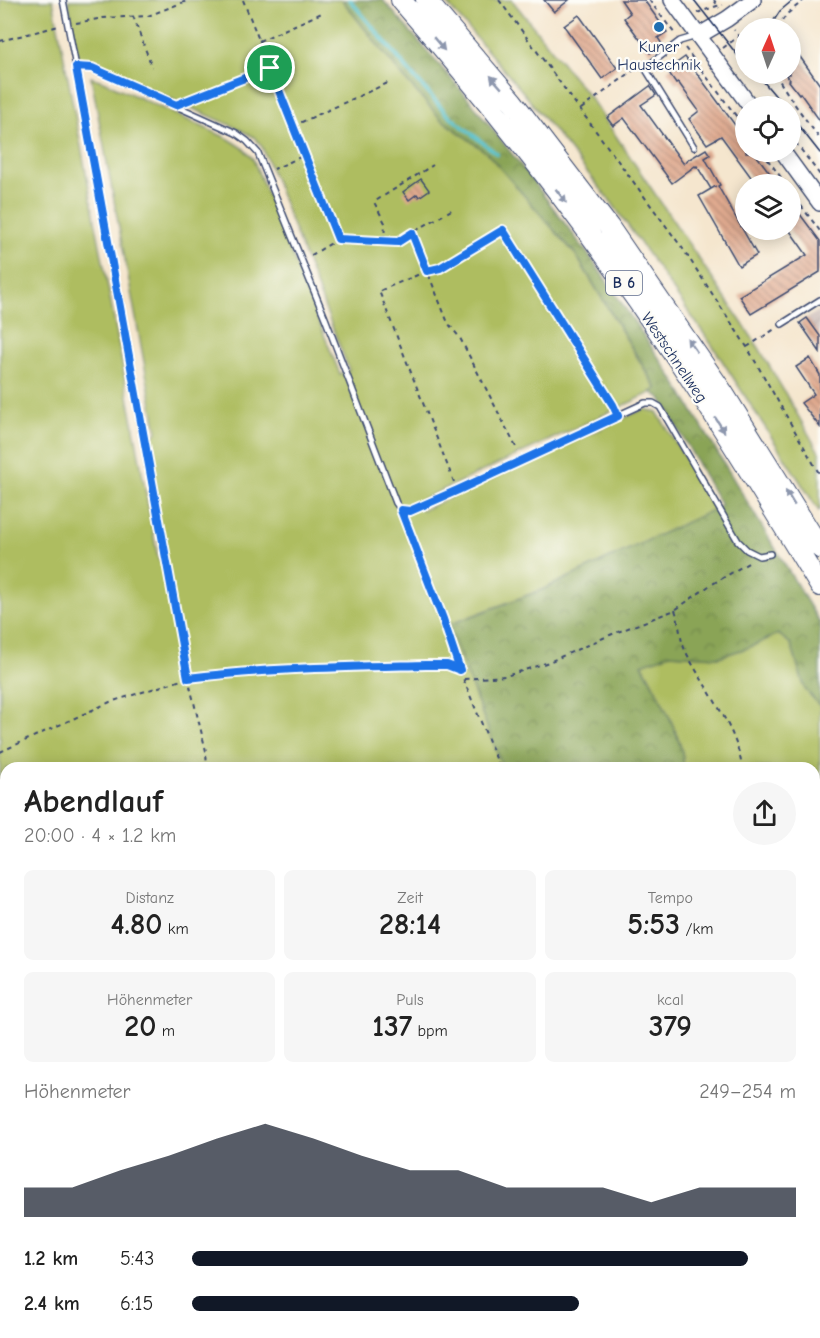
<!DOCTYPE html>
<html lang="de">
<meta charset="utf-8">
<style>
:root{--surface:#fff;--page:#f6f6f6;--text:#222;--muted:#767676;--accent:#111827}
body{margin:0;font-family:"Comic Neue",sans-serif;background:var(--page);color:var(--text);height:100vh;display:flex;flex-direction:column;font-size:22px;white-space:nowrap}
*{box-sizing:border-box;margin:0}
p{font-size:20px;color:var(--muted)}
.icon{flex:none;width:33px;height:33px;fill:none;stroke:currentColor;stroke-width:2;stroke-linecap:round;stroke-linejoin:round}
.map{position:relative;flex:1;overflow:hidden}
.details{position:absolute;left:0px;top:762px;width:820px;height:576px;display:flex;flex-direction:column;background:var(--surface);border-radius:18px 18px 0 0;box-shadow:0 3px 15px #0003}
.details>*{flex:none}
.needle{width:39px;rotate:3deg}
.controls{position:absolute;left:735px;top:18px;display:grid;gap:12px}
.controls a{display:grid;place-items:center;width:66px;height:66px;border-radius:50%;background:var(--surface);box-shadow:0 3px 15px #0003;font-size:30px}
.pin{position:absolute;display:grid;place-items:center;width:51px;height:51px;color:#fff;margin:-26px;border:3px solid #fff;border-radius:50%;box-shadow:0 2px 6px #0007}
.round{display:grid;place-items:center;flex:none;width:63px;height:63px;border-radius:32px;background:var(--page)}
.headline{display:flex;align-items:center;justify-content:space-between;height:102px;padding:0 24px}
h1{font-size:33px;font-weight:700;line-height:45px}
.stats{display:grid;grid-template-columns:repeat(3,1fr);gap:9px;height:102px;padding:6px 24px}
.stats div{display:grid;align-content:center;border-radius:9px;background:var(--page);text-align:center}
.stats b{font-size:30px;font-weight:700}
.stats small{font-size:16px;font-weight:400}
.stats p{font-size:16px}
.chart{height:168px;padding:12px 24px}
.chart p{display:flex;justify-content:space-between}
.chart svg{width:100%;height:108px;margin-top:6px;fill:var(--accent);opacity:.7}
ul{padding:0 24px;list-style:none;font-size:20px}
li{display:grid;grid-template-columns:96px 72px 1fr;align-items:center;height:45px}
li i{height:15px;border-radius:8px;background:var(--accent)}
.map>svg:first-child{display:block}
</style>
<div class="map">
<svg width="820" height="1338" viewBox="0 0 820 1338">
<defs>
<pattern id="industrial-furrows" width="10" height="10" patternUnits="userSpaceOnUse" patternTransform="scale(1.5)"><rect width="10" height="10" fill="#cfc0bb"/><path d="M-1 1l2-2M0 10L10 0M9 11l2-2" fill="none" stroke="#b1a5a3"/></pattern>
<pattern id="forest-crowns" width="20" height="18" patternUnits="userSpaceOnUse" patternTransform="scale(1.5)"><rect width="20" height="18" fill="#8aa456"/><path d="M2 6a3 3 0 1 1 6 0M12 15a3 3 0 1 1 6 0" fill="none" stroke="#70864a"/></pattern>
<pattern id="building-back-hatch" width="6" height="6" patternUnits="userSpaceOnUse" patternTransform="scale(1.5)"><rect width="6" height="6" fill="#e0aa8f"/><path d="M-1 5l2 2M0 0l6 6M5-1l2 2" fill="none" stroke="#b58b78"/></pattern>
</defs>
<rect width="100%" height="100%" fill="#fdfcf7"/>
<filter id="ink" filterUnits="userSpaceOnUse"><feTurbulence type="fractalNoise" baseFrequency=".0167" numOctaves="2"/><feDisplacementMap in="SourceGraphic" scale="12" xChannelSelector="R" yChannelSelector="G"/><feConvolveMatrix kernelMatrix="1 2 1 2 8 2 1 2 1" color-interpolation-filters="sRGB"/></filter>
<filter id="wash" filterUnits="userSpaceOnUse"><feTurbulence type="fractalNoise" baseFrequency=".008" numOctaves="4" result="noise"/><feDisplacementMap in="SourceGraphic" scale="24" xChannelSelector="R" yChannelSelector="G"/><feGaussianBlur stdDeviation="1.35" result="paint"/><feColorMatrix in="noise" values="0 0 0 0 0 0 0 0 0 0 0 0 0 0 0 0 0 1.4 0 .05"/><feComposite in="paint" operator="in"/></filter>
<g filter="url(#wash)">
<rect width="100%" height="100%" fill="#f5e6ce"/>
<path fill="url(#industrial-furrows)" d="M 820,310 L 820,354 L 799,323 Z"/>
<path fill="#aebd60" stroke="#64765f" stroke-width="1.5" d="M 0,0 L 53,0 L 111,303 L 158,559 L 162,562 L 147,444 L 157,432 L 91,77 L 103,81 L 229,139 L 243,148 L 253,159 L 340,374 L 349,370 L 262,147 L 254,137 L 237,128 L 78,58 L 68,0 L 342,0 L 403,77 L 441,119 L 487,153 L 576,255 L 657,390 L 412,504 L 423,510 L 644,409 L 657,412 L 716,509 L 544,589 L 448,625 L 503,768 L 6,768 L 6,819 L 0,820 Z
M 444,0 L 512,0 L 591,99 L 759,348 L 820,454 L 820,510 L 819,511 L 714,348 L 612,203 L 522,91 Z
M 778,634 L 791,644 L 805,689 L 820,706 L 820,1338 L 166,1338 L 164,1332 L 814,1332 L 814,768 L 683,768 C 687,744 654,686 642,663 L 670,654 L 719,657 L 750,647 Z
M 6,1098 L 6,1148 L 0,1144 L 0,1100 Z
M 0,1205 L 6,1209 L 6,1332 L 117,1332 L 118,1338 L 0,1338 Z"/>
<path fill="url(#forest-crowns)" stroke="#526a5a" stroke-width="1.5" d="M 342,0 L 383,0 L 468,98 L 530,177 L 591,258 L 674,380 L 820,623 L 820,706 L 805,689 L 791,644 L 778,634 L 750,647 L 719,657 L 670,654 L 642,664 C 654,686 687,744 683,768 L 503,768 L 448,625 L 544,589 L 721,506 L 661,398 L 651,392 L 657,389 L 576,255 L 487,153 L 441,119 L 403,77 Z
M 6,968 L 6,1098 L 0,1100 L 0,969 Z"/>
<path fill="#54c1cc" stroke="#387895" stroke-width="1.5" d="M 6,819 L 6,968 L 0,969 L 0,820 Z
M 0,1144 L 6,1148 L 6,1209 L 0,1205 Z
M 117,1332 L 164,1332 L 166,1338 L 118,1338 Z"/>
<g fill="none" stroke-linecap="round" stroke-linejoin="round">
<path stroke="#54c1cc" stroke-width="4" d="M 350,0 L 414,77 L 448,115 L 497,154"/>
</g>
<g id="blocks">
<path fill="url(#building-back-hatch)" d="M 544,0 L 569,0 L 554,12 Z
M 621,0 L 644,0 L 667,32 L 658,38 L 662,44 L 650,53 L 624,18 L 630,13 Z
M 579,15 L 617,68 L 602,79 L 564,26 Z
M 798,54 L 820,85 L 820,121 L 800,93 L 799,94 L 789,81 L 790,80 L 785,74 L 790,74 L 790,60 Z
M 685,57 L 746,140 L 746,152 L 754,152 L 778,184 L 756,184 L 721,136 L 707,144 L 689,119 L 699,111 L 678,82 L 676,83 L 667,70 Z
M 650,86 L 656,95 L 641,105 L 683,163 L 706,149 L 710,155 L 705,158 L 720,185 L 718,186 L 757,255 L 739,266 L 699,196 L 716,186 L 711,189 L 697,166 L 696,167 L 695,166 L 672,183 L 624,118 L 613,126 L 607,118 Z
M 421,179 L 429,190 L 419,197 L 417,194 L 409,200 L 403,192 Z
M 790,201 L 820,241 L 820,272 L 751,314 L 739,296 L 807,255 L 790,231 Z
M 807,318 L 820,336 L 820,352 L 800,323 Z
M 810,358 L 820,375 L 820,427 L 801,403 L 814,394 L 796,367 Z"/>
</g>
</g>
<g filter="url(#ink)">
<use href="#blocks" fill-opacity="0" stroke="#3c4a6f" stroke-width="1.5"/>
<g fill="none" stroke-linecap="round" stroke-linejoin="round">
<g stroke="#3c4a6f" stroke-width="8">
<path id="lane" d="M 63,0 L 76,67 L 92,68 L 236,133 L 247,141 L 258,153 L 325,318 L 396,503 L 401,510 L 410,511 L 645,403 L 653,403 L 660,407 L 738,541 L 747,550 L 759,556 L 770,554
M 694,147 L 645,68 L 680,41 L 697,36
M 782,324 L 820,300"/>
</g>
<g stroke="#3c4a6f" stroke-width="18">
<path id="secondary" d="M 672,0 L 750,106
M 698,36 L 727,19 L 753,0
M 783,152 L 820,203"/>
</g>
<g stroke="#3c4a6f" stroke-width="22">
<path id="highway" d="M 401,0 C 502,115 595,236 680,363 C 729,436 774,511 820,586
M 426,0 L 513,102 L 609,227 L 724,394 L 820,548"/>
</g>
<path stroke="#3c4a6f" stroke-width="2" stroke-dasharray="4.5 4.5" stroke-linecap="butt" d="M 243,0 L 305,155 L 274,169
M 499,0 L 683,249 L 747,347 L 820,475
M 649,0 L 675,34
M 714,0 L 719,8
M 697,13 L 717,6 L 723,5
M 133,16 L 152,67
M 76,23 L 103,18 L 148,16 L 189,0
M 777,28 L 787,14 L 804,0
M 739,36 L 744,42 L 746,42
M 0,41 L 59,26
M 259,41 L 324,12
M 685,48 L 746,129
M 723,48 L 739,36 L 734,30
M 775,74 L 793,102 L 820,139
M 78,75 L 188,678 L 206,751 L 207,768
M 761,97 L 769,106
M 186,101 L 270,68
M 581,109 L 638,67
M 293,126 L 390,82
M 790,135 L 820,175
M 762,152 L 786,184
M 305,155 L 338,239 L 310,256
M 790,191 L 820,231
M 412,233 L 448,323 L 460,338 L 518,451
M 338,239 L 398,241 L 455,208
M 384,241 L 385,223 L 374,202 L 433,165
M 747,347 L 775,329
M 454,482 L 379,291 L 427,271 L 440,268 L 503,229 L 614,408
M 404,519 L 443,619 L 460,671 L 500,768
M 675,610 C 680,623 679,637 685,650 C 703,687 737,726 742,768
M 464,679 L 506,676 L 549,662 L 610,635 L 675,610 L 709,586 L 750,562
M 0,752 L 110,702 L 188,678 L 218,674 L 262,672 L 426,665 L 447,665 L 460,671
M 0,810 L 6,806
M 814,842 L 820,848
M 0,1032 L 6,1027
M 814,1226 L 820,1228"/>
<use href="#lane" stroke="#fff" stroke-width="5"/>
<use href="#secondary" stroke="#fff" stroke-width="15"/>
<use href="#highway" stroke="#fff" stroke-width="20"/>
<path stroke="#1b2f5e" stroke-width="1.5" d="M 694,0 L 746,66
M 769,28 L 780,11 L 793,0
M 757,74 L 784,106
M 790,115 L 820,153"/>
</g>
<defs><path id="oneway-solid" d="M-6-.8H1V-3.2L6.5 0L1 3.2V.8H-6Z" transform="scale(1.5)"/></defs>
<g fill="#8d97ae">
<use href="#oneway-solid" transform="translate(439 44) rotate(50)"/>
<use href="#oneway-solid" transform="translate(496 82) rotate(-131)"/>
<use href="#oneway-solid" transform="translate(561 196) rotate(53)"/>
<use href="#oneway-solid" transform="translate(692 345) rotate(-125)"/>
<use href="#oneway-solid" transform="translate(720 425) rotate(57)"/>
<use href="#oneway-solid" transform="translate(790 498) rotate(-121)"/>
</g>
</g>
<g fill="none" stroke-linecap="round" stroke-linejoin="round" filter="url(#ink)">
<g stroke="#fff" stroke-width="12">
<path id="route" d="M 76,67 L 92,68 L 176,105 L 270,68 L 338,239 L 398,242 L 412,233 L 427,271 L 440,268 L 503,230 L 613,405 L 618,416 L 458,490 L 410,511 L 401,510 L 443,619 L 460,670 L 447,665 L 426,665 C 347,667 267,668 188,678 Z"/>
</g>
<use href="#route" stroke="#1a73e8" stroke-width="8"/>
</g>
<circle fill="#1f6fb2" stroke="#fdfcf7" stroke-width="2" cx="659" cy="27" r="6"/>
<g text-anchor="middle" stroke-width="4.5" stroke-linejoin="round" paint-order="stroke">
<rect fill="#fdfcf7" stroke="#5f6c8c" stroke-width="1.5" x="606" y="271" width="36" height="24" rx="4.5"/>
<g font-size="15" font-weight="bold" fill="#1b2f5e">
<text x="624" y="288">B 6</text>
</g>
<g font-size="16" fill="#1b2f5e" stroke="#fdfcf7">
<text x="659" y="52">Kuner<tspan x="659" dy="18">Haustechnik</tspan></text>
</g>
<g font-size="16" fill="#1b2f5e" stroke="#fdfcf7">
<text transform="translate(675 357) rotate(56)" y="6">Westschnellweg</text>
</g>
</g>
</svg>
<div class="controls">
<a><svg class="needle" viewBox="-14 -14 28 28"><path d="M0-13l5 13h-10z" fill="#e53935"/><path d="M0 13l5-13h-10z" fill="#767676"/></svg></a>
<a><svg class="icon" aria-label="locate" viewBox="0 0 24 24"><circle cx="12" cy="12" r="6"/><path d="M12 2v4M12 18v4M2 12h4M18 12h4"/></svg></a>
<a><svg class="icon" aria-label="layers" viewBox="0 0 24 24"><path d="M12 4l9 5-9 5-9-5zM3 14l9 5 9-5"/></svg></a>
</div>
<div class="pin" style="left:270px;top:68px;background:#1e9e55"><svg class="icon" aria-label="arrive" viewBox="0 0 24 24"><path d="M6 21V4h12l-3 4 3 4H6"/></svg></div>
<section class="details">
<div class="headline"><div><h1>Abendlauf</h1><p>20:00 · 4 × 1.2 km</p></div><a class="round"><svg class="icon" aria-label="share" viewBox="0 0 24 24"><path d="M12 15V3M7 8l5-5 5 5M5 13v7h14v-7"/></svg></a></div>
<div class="stats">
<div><p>Distanz</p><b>4.80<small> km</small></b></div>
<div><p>Zeit</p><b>28:14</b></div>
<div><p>Tempo</p><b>5:53<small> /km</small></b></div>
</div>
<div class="stats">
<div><p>Höhenmeter</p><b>20<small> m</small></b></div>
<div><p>Puls</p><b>137<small> bpm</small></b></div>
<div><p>kcal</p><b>379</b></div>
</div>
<div class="chart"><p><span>Höhenmeter</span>249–254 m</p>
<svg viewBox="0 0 160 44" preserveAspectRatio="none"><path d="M0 44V32L10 32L20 25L30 19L40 12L50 6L60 12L70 19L80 25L90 25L100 32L110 32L120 32L130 38L140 32L150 32L160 32V44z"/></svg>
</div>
<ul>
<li><b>1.2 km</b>5:43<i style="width:92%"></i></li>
<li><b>2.4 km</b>6:15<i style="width:64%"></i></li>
</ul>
</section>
</div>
